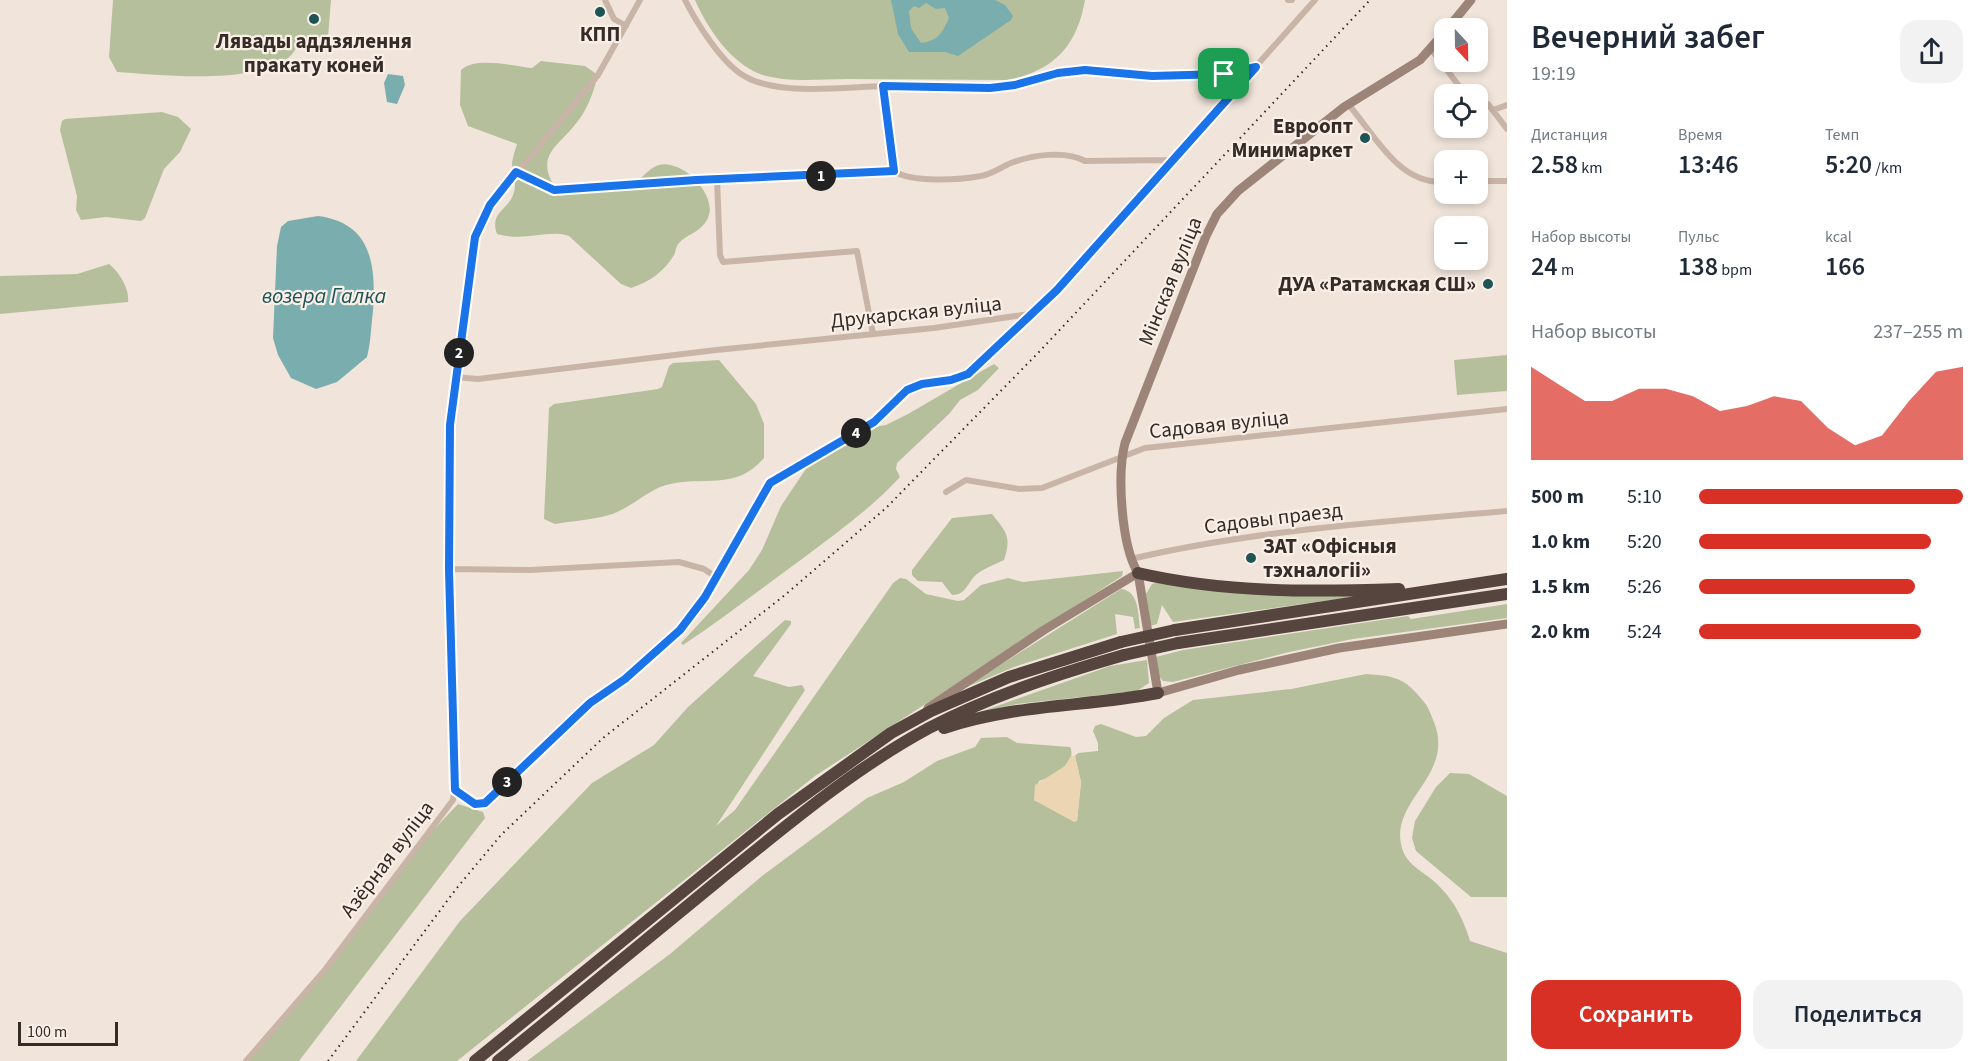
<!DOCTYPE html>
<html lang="ru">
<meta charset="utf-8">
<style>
:root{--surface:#fff;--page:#f2f2f3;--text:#1f2937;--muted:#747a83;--accent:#d93025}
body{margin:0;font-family:"Source Sans 3",sans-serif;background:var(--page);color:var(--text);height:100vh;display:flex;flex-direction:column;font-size:22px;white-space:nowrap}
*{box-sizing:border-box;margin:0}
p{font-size:20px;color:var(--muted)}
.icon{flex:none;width:33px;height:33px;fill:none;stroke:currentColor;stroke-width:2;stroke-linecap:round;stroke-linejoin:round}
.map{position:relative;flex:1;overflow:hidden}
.drawer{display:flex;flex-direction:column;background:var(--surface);width:480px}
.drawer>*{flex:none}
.needle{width:39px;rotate:158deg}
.tools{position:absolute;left:1434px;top:18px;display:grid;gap:12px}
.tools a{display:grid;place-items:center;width:54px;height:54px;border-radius:12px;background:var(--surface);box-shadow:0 3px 9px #0003;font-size:30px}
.scale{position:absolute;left:18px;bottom:15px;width:100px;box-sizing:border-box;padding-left:6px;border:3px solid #352b27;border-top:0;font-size:16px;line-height:21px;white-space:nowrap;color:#352b27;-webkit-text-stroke:4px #f9efe7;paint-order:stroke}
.pin{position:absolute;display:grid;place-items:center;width:51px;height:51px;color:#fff;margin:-26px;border-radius:12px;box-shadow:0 3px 9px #0006}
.km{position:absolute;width:30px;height:30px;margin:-15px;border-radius:50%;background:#222;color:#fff;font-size:16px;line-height:30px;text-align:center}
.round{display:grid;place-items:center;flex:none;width:63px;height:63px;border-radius:18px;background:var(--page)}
.overview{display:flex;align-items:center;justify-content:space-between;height:102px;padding:0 24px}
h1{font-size:33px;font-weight:600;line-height:45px}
.stats{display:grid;grid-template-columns:repeat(3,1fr);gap:9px;height:102px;padding:6px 24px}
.stats div{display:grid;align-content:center}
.stats b{font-size:26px;font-weight:600}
.stats small{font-size:16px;font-weight:400}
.stats p{font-size:16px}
.chart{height:168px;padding:12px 24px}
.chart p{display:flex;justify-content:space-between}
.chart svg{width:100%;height:108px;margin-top:6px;fill:var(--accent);opacity:.7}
.button{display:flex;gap:12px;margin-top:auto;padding:12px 24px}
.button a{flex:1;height:69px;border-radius:18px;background:var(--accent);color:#fff;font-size:24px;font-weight:600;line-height:69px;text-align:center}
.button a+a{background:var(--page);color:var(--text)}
ul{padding:0 24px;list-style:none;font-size:20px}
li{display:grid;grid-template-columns:96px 72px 1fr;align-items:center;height:45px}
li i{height:15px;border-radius:8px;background:var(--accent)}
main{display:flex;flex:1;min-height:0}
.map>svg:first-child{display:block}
</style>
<main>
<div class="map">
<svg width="1507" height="1061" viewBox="0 0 1507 1061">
<rect width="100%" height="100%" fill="#f1e5db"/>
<path fill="#b5bf9b" d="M 113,0 L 331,0 L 328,37 L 300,39 C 297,46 294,54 288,58 C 248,85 163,75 117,72 L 109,57 Z
M 695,0 L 1085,0 C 1077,46 1054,71 1007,80 C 954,80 900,79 847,79 C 819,79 787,83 760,74 C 731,63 707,28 695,0 Z
M 541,61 L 585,66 L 598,75 C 593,94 587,111 574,126 C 556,148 535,156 556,189 C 575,188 598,191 616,186 C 624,184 636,182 642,177 C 652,168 658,161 674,166 C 693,171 721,203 705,223 C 699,232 686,235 679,243 C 676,246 676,251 674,255 C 664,272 649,282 631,288 L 621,284 L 569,236 C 549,229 524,242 497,234 C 489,211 509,211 514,192 C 517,183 512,172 512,163 C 513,157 515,150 517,144 L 468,126 L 460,105 L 461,70 C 476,56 513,66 532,68 Z
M 162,112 L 178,117 L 191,129 L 180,152 L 164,169 L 145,218 L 141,221 L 106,217 L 81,220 L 76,210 L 77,196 L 60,130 L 62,121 L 65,119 Z
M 109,264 C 119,272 130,289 128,302 L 0,314 L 0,276 L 77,274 Z
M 1507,355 L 1507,391 L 1457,395 L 1454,360 Z
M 719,360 L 756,404 L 764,424 L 764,458 C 735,492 703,475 666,485 C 646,491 630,509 609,515 C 592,520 572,521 555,524 L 544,519 L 549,408 L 554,404 L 658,389 L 662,387 L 669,366 L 673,363 Z
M 994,364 L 999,368 L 978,390 L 960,400 L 949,414 L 897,463 L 896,469 L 900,477 C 872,508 835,534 802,559 C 762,588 724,618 683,645 L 681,643 L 749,570 L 762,550 L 781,506 L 820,448 L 856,430 L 886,425 L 908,414 Z
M 992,514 C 1006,532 1012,536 1004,560 C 996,564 985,568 977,574 C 967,582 967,595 952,595 L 942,582 L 918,581 L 912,575 L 912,570 L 952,518 Z
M 1123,571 L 1122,576 L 815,776 L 457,1061 L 356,1061 L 460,921 L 592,783 L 654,745 L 688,707 L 785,620 L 791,621 L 791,624 L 753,676 L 789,687 L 802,685 L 805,690 L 716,826 L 735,810 L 893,583 L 900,578 L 906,579 L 926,594 L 958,601 L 964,600 L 981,585 L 1008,578 L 1023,582 Z
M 1158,582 L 1350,595 L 1352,597 L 1173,622 L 1162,605 L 1157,624 L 1150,626 L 1146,594 L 1152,584 Z
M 1121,589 C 1139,591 1138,613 1140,628 L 1135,629 L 1133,617 L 1115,614 L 1117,634 L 1014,667 L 962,689 Z
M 1507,604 L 1507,618 L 1353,639 L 1289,652 L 1173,682 L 1163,681 L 1159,676 L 1156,657 L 1183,650 L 1408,616 L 1411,619 Z
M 1147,660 L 1149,683 L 1137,691 L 1017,704 L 974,714 L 1110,666 Z
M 1366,674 C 1396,676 1405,678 1424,702 C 1429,708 1431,715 1434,722 C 1455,775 1392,799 1401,844 C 1405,865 1422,870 1436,883 C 1454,900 1463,918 1470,941 L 1507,953 L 1507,1061 L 527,1061 L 670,954 L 762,876 L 867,798 L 904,782 L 937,761 L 975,747 L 981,738 L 1007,737 L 1017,743 L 1070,747 C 1078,763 1052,777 1039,781 L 1034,800 L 1077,821 L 1081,782 L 1075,756 L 1078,753 L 1098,751 L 1098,743 L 1093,731 L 1095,726 L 1101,724 L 1136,737 L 1146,736 L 1164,718 L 1193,700 L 1291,689 Z
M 1450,773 L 1469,774 L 1507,796 L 1507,897 L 1471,897 L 1416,851 L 1412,838 L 1415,821 L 1436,787 Z
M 458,804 L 483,812 L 485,818 L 299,1061 L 246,1061 L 324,971 L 407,858 Z"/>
<path fill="#ecd5b2" d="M 1071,756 L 1075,756 L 1081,782 L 1077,821 L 1074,822 L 1034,800 L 1035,785 L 1065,766 Z"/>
<path fill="#7aadad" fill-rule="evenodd" d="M 891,0 L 995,0 L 1005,5 L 1013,16 L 1011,20 L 958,56 L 945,52 L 909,52 L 898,34 ZM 926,3 L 936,9 L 945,8 L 949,18 C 943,31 939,41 921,43 L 911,28 L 909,11 L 914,6 L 919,8 Z
M 388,74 L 403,76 L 405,85 L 397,104 L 387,102 L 384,83 Z
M 318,216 C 372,223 376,265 373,311 C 371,326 371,342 367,357 L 337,382 L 316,389 L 291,378 L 278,355 L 273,338 L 277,246 L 281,227 L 288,221 Z"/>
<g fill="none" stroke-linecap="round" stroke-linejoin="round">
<path stroke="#c8b5a7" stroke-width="6" d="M 605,0 L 614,19 L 626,26
M 685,0 C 696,22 720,60 741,74 C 774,97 844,87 883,86 L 894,171
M 1288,0 L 1292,0
M 1431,49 L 1465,94
M 883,86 L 990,88 L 1015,85 L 1058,73 L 1085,70 L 1152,76 L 1224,74 L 1255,67
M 1478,101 L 1488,104 L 1507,129
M 1348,104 C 1375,135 1398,184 1444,182
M 1493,110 L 1507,105
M 516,172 L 554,190 L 696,179 L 894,171 C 911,183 960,180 981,176 C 993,174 1001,167 1011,163 C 1032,155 1065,150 1085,161 L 1173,160
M 717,179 L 720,255 L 723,262 L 857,251 L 873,334
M 1478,181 L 1507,181
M 455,377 L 478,379 L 716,350 L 934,328 L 1029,314
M 946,492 L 966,480 L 1019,489 L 1042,488 L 1145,448 L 1507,409
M 1131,559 C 1255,530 1381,522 1507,511
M 449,569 L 530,570 L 679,562 L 704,569 L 716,577
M 455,790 L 475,804 L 485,803 L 590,703 L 625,679 L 680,630 L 705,597 L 770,483 L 874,422 L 907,390 L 922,384 L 951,380 L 968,374 L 1057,290 L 1315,0
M 246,1061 L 324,971 L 453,800 L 456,780 L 449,569 L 450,425 L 475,237 L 491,205 L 598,75 L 640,0"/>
<path stroke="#9c8478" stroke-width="9" d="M 1448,28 L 1471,0
M 1444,33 L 1420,60 L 1344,107 L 1238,191 L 1217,214 L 1206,236 L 1125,443 C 1117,474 1121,545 1138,573 L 1158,693 L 1239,670 L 1339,648 L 1507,624
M 928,708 L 1044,630 L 1138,573"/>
<path stroke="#56453f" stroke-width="12" d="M 1138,573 C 1225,593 1311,592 1399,589
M 1175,630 L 1507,579
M 1178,643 L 1507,594
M 944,728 C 1014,704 1086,707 1158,693
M 475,1061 L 778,814 L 891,733 L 931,711 L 1009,677 L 1121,642
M 498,1061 C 572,1001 646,940 719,880 C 786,826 853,769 929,728 C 990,696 1058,674 1124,655"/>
<path stroke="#352b27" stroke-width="2" stroke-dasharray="1.5 4.5" stroke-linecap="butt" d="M 328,1061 L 456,889 L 501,835 L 603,738 L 785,595 L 886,508 L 1038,353 L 1370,0"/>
<path stroke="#56453f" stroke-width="12" d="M 1121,642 L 1175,630
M 1124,655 L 1178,643"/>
</g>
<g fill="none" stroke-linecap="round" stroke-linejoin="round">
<g stroke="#fff" stroke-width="12">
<path id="route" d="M 1256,67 L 1057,290 L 968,374 L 951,380 L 922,384 L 907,390 L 874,422 L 770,483 L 705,597 L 680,630 L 625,679 L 590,703 L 485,803 L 475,804 L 455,790 L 449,570 L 450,425 L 475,237 L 490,205 L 516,172 L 554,190 L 696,180 L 894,171 L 883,86 L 990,88 L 1015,85 L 1058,73 L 1085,70 L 1152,76 L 1224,74 Z"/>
</g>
<use href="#route" stroke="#1a73e8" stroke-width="8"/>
</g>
<g fill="#1e5455" stroke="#f9efe7" stroke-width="2">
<circle cx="600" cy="12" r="6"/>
<circle cx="314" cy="19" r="6"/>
<circle cx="1365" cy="138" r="6"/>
<circle cx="1488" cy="284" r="6"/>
<circle cx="1251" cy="558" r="6"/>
</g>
<g text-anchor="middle" stroke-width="4.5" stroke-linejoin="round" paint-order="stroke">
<g font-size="21" font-weight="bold" fill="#352b27" stroke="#f9efe7">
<text x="600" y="41">КПП</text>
<text x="314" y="48">Лявады аддзялення<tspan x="314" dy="24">пракату коней</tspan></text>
<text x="1353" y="133" text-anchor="end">Евроопт<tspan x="1353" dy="24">Минимаркет</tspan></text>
<text x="1476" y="291" text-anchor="end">ДУА «Ратамская СШ»</text>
<text x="1263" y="553" text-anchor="start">ЗАТ «Офісныя<tspan x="1263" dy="24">тэхналогіі»</tspan></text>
</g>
<g font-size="21" fill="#352b27" stroke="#f9efe7">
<text transform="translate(1170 281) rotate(-68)" y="7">Мінская вуліца</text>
<text transform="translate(916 312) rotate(-6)" y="7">Друкарская вуліца</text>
<text transform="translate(1219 424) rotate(-6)" y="7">Садовая вуліца</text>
<text transform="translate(1273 518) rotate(-7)" y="7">Садовы праезд</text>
<text transform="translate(387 859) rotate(-53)" y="7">Азёрная вуліца</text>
</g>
<g font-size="22" font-style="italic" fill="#1e5455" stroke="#f9efe7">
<text x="324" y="303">возера Галка</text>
</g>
</g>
</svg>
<div class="tools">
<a><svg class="needle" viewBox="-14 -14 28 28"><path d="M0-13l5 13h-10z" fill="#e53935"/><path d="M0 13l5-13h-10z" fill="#747a83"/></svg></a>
<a><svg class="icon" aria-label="locate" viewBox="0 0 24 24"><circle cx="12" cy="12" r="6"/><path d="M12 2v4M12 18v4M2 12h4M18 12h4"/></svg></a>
<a>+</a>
<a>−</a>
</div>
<div class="scale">100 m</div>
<div class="pin" style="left:1224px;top:74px;background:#1e9e55"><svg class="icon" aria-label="arrive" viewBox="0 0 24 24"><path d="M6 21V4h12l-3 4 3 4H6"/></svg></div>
<b class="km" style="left:821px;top:176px">1</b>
<b class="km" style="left:459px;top:353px">2</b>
<b class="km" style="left:507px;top:782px">3</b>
<b class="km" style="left:856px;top:433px">4</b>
</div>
<section class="drawer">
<div class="overview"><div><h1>Вечерний забег</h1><p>19:19</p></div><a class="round"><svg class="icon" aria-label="share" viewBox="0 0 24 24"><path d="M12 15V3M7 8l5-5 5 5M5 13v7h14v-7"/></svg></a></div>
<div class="stats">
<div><p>Дистанция</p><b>2.58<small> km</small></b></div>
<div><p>Время</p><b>13:46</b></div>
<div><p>Темп</p><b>5:20<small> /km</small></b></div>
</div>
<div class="stats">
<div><p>Набор высоты</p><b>24<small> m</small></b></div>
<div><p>Пульс</p><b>138<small> bpm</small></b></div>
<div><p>kcal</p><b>166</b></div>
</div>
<div class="chart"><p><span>Набор высоты</span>237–255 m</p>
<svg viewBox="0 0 160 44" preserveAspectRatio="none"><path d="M0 44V6L10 13L20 20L30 20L40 15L50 15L60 18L70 24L80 22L90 18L100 20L110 31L120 38L130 34L140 20L150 8L160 6V44z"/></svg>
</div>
<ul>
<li><b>500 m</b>5:10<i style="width:100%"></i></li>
<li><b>1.0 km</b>5:20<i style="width:88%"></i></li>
<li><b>1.5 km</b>5:26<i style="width:82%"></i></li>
<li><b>2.0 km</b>5:24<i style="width:84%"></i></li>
</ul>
<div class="button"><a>Сохранить</a><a>Поделиться</a></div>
</section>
</main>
